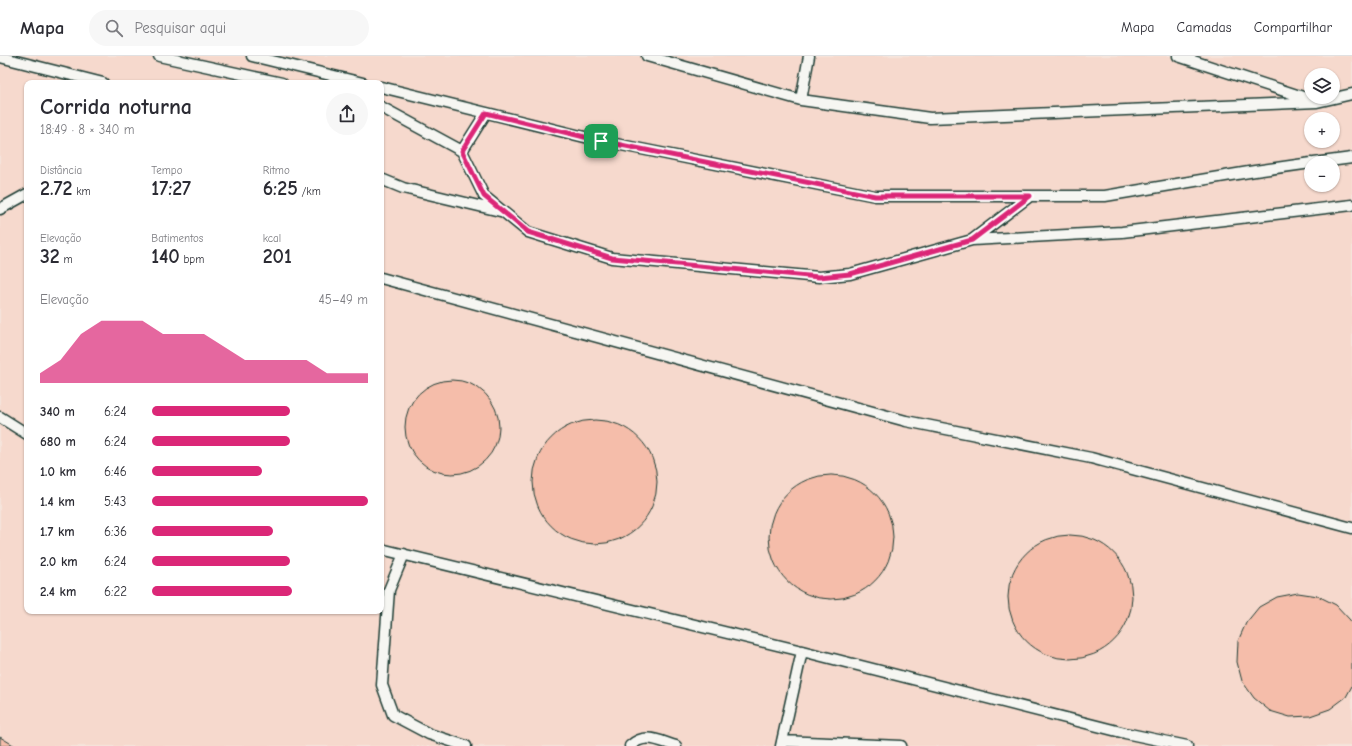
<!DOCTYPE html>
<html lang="pt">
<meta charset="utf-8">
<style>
:root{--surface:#fff;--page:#f7f7f7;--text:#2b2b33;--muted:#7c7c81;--line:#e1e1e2;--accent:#db2777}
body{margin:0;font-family:"Comic Neue",sans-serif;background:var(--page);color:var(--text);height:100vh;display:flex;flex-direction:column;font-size:15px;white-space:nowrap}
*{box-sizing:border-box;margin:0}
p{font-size:13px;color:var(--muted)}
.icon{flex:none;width:22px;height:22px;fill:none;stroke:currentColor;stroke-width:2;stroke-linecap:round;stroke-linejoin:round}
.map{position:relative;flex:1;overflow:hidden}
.details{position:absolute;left:24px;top:24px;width:360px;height:534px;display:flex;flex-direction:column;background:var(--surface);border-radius:8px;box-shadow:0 1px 3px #0004}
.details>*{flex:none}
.fabs{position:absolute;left:1304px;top:12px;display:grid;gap:8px}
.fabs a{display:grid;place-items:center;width:36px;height:36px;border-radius:50%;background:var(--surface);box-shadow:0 1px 3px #0004;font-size:20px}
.pin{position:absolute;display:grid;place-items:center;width:34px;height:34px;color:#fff;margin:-17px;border-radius:8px;box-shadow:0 2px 6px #0006}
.round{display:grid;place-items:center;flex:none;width:42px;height:42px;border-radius:21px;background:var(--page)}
.summary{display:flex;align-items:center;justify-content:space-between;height:68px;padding:0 16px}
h1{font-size:22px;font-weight:800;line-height:30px}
.figures{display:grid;grid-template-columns:repeat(3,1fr);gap:6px;height:68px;padding:4px 16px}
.figures div{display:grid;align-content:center}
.figures b{font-size:20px;font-weight:800}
.figures small{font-size:11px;font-weight:400}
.figures p{font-size:11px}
.chart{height:112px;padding:8px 16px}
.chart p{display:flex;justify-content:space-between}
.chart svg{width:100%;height:72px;margin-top:4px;fill:var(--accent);opacity:.7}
ul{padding:0 16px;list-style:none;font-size:13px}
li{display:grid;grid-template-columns:64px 48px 1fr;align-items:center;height:30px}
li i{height:10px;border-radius:5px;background:var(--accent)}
header{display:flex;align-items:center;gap:24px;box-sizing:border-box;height:56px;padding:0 20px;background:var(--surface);border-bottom:1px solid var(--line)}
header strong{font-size:19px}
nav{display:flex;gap:22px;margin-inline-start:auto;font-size:14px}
.search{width:280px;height:36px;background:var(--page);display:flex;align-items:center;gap:10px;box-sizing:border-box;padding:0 14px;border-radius:22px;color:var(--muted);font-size:15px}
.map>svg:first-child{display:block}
</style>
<header>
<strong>Mapa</strong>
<div class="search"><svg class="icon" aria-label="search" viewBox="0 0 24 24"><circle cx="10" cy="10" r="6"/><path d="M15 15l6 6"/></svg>Pesquisar aqui</div>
<nav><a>Mapa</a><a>Camadas</a><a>Compartilhar</a></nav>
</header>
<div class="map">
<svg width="1352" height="690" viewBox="0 0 1352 690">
<rect width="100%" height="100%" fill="#f6e5dc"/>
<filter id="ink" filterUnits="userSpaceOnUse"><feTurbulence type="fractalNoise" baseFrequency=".025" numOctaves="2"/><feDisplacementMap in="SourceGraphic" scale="8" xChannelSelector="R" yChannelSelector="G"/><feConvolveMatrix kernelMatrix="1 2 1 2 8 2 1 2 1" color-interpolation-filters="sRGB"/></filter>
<g filter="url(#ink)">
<path fill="#f6d9cd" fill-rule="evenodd" d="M 0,0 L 1352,0 L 1352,690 L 0,690 ZM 1311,19 L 1333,19 L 1333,41 L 1311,41 ZM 27,27 L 381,27 L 381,555 L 27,555 ZM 1311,63 L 1333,63 L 1333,85 L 1311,85 ZM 1311,107 L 1333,107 L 1333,129 L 1311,129 Z"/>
<path fill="#f5bdaa" stroke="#1f3d34" d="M405 371a47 47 0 1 1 94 0a47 47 0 1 1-94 0Z
M533 426a62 62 0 1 1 124 0a62 62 0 1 1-124 0Z
M769 481a62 62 0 1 1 124 0a62 62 0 1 1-124 0Z
M1008 541a62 62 0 1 1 124 0a62 62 0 1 1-124 0Z
M 1298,537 L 1318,540 L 1336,549 L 1350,564 L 1352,568 L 1352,630 L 1346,641 L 1330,653 L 1310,660 L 1290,661 L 1270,655 L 1254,642 L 1242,625 L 1237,606 L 1238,585 L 1246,567 L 1259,551 L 1277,541 Z
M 0,681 L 15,690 L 0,690 Z"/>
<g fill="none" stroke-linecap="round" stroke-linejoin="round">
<g stroke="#1f3d34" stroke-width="13">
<path id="service" d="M 159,0 L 282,27
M 252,0 L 363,27
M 647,0 L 801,44 L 930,62 L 1317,46 L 1352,38
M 1178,0 L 1312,44
M 0,1 L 103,27
M 381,31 L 601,85 L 875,140 L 1105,140 L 1255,115 L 1311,107
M 801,44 L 809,0
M 381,51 L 462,95 L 484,140 L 528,176 L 612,202 L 819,221 L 850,218 L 972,184 L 1030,140
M 462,95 L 486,57
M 1314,107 L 1352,102
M 381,123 L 403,132 L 500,155
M 0,153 L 27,138
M 972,184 L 1122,176 L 1352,149
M 381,222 L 906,365 L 1091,402 L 1352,472
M 0,361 L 27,378
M 381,493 L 802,595 L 1125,677 L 1187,690
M 404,498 L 389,534 L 382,629 L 393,659 L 429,678 L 466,690
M 782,685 L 901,690
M 630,690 C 645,676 659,685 676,690
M 781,690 L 802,595"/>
</g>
<use href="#service" stroke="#f6f6f2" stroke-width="10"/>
</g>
</g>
<g fill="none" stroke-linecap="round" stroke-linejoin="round" filter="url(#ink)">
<g stroke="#fff" stroke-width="8">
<path id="route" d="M 486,57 L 601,85 L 875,140 L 1030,140 L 972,184 L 850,218 L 819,221 L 612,202 L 528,176 L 484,140 L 462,95 Z"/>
</g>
<use href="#route" stroke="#db2777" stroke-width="5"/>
</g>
</svg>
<div class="fabs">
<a><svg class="icon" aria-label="layers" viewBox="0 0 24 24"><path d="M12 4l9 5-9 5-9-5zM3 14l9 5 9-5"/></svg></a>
<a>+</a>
<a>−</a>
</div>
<div class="pin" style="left:601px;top:85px;background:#1e9e55"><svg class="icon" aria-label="arrive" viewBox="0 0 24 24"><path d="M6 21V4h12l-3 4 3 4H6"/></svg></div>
<section class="details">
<div class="summary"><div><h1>Corrida noturna</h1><p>18:49 · 8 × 340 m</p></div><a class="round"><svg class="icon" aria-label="share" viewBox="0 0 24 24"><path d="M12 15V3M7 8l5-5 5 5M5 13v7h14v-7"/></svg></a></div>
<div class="figures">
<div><p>Distância</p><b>2.72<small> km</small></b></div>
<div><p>Tempo</p><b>17:27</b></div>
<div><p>Ritmo</p><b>6:25<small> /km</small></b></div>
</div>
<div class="figures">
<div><p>Elevação</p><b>32<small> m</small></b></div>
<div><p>Batimentos</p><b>140<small> bpm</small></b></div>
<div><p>kcal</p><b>201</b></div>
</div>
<div class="chart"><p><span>Elevação</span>45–49 m</p>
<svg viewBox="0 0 160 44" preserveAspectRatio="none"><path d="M0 44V38L10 30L20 14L30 6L40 6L50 6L60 14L70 14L80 14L90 22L100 30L110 30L120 30L130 30L140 38L150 38L160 38V44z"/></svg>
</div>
<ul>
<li><b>340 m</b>6:24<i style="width:64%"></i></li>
<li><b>680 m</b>6:24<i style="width:64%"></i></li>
<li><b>1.0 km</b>6:46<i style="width:51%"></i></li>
<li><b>1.4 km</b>5:43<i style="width:100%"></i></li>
<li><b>1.7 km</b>6:36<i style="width:56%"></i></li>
<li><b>2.0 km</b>6:24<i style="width:64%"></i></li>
<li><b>2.4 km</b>6:22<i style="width:65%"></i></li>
</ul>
</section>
</div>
